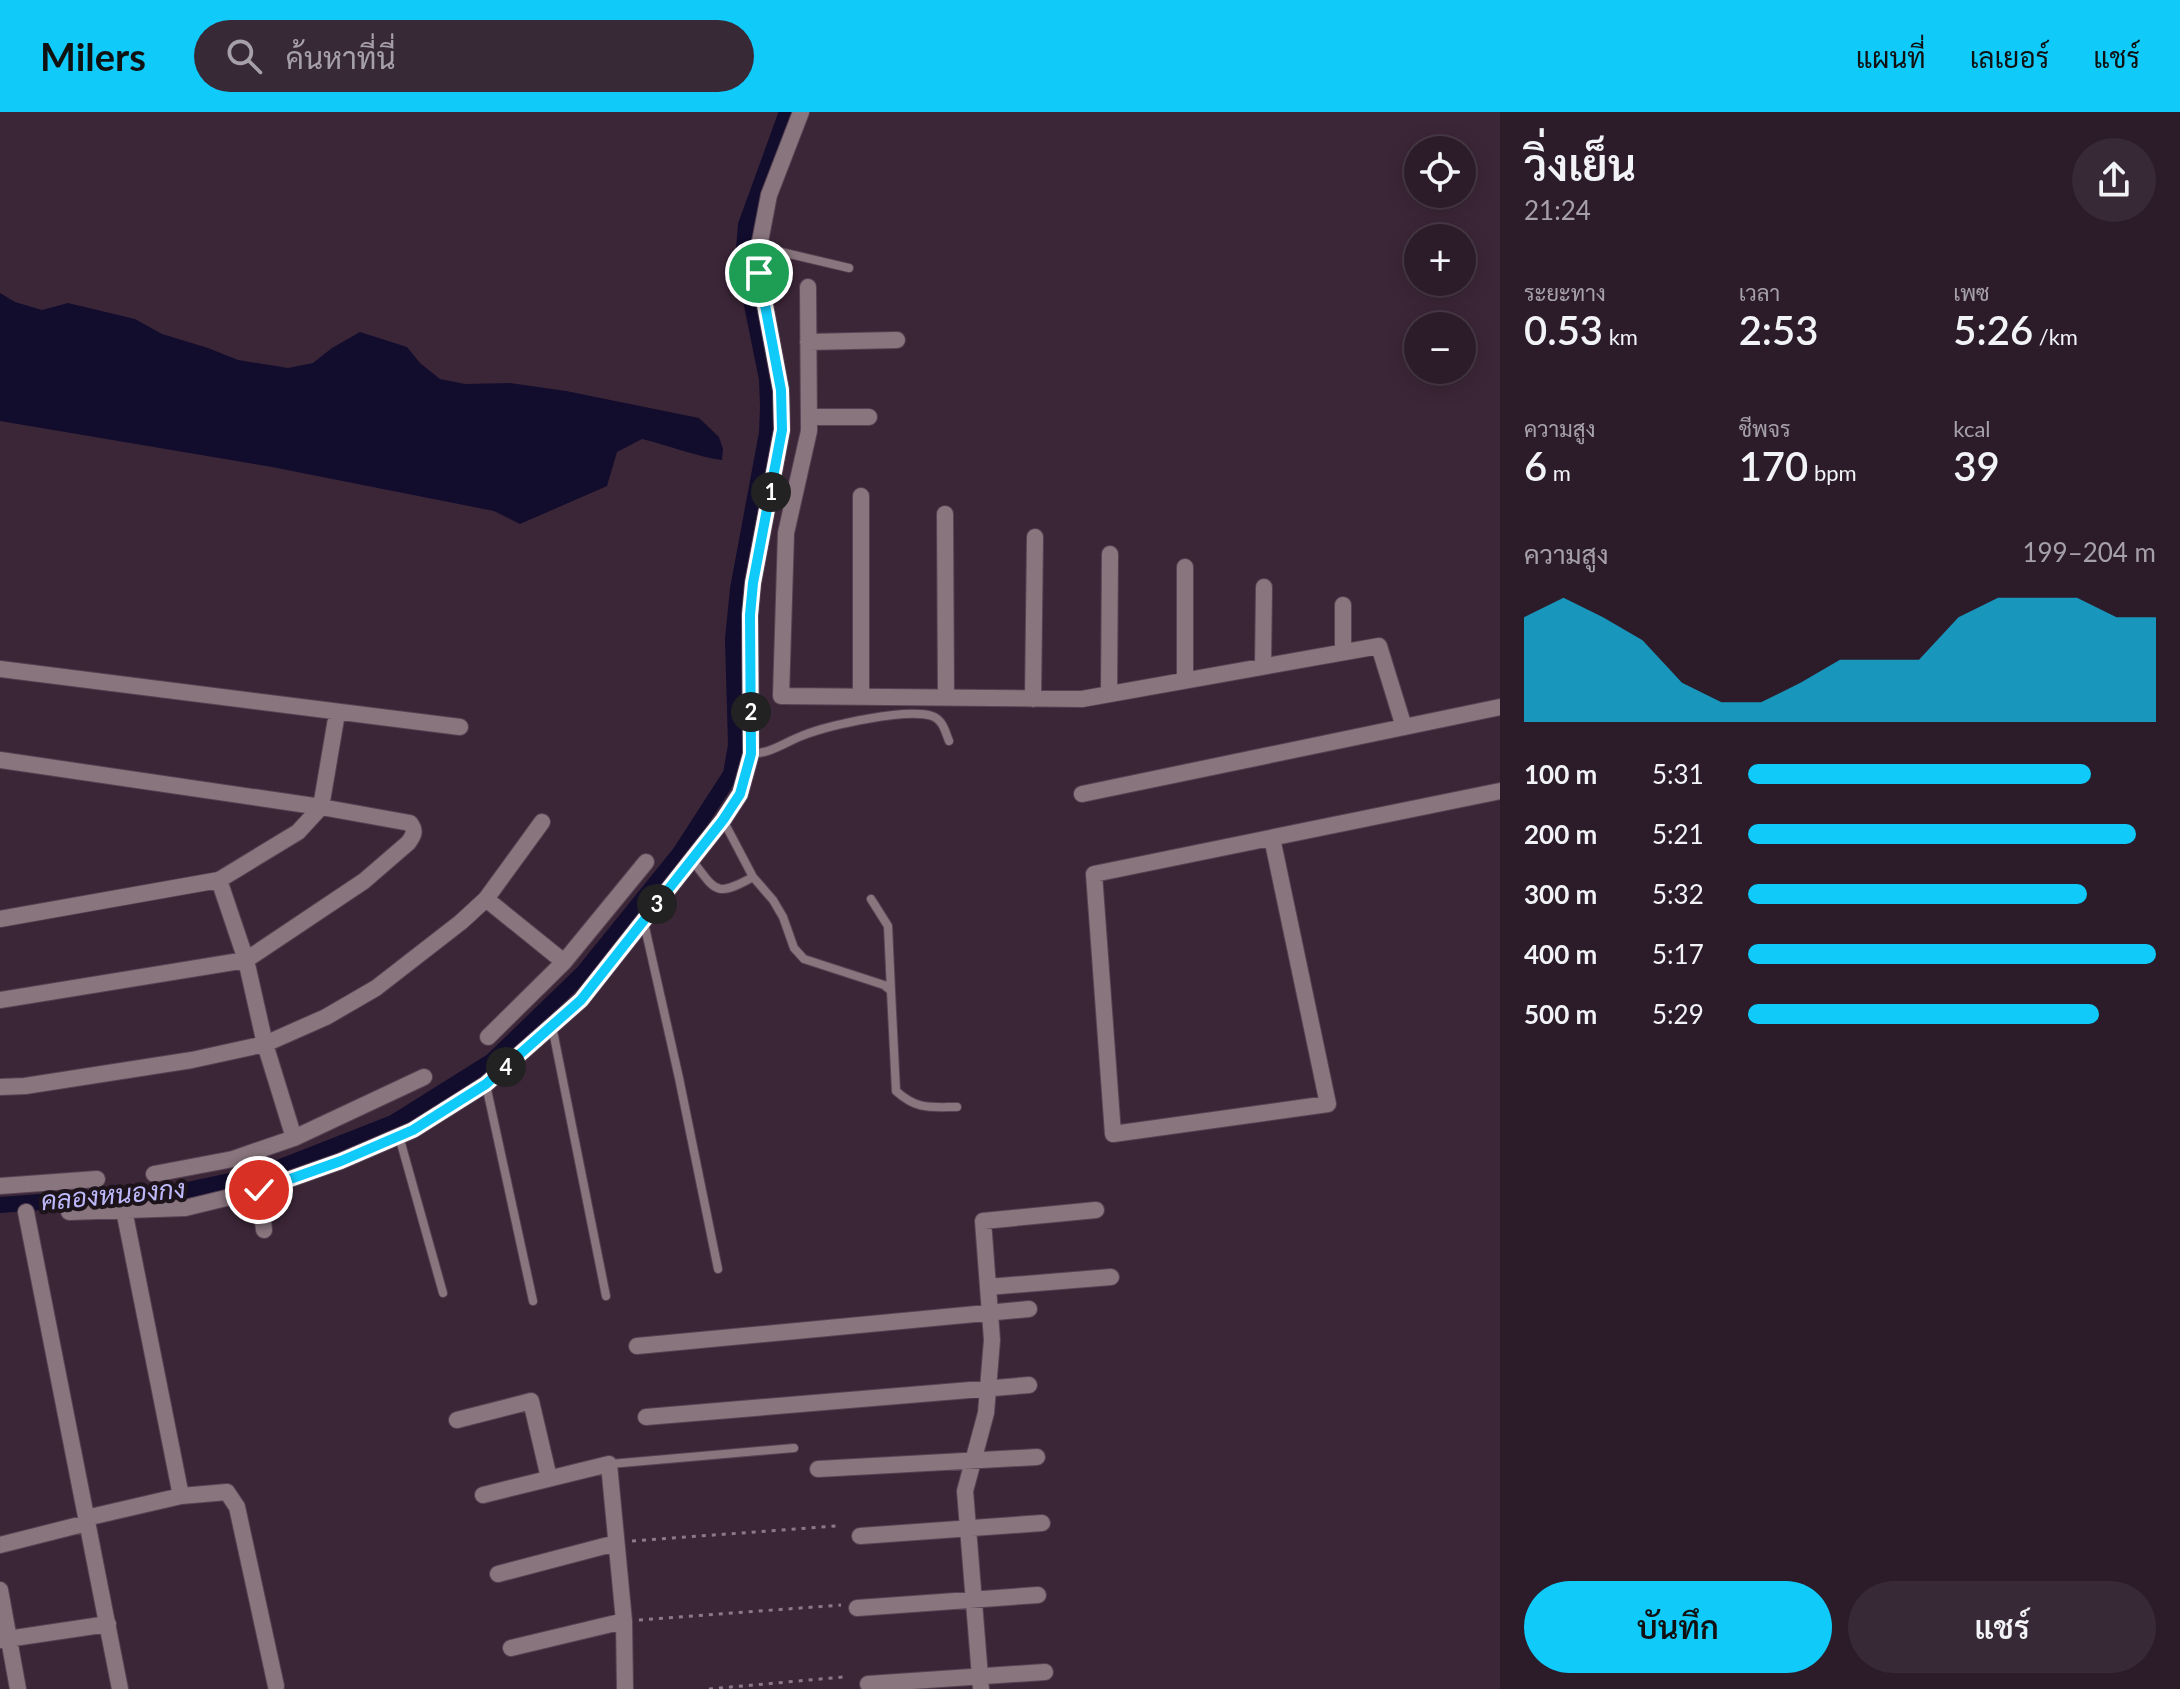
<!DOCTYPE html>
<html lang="th">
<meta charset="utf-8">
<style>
:root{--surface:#2c1c2a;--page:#382936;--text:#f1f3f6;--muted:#a6a1a8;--line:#483a47;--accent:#10cafa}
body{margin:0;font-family:Lato,Sarabun,sans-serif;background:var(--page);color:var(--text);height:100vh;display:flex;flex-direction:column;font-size:30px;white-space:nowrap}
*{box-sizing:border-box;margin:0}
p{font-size:26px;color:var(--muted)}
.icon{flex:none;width:44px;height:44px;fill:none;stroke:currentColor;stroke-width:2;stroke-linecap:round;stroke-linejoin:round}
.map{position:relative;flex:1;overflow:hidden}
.sheet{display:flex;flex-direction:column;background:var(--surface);width:680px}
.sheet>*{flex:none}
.controls{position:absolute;left:1404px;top:24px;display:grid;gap:16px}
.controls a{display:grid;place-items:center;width:72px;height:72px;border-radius:50%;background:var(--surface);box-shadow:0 4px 20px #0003,0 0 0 2px var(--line);font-size:40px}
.pin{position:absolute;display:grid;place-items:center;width:68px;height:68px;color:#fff;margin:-34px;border:4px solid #fff;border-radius:50%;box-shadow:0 2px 8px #0007}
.km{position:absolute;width:40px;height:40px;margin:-20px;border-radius:50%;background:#222;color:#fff;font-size:22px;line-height:40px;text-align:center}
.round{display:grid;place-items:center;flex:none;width:84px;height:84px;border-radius:42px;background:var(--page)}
.head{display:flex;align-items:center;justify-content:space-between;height:136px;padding:0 24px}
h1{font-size:44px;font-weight:600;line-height:60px}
.stats{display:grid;grid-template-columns:repeat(3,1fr);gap:12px;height:136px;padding:8px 24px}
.stats div{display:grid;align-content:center}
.stats b{font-size:40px;font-weight:600}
.stats small{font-size:22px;font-weight:400}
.stats p{font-size:22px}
.chart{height:224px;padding:16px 24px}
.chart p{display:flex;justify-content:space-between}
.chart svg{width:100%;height:144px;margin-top:8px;fill:var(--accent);opacity:.7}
.action{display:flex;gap:16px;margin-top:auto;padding:16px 24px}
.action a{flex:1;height:92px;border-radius:48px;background:var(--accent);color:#111;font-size:32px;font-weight:600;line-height:92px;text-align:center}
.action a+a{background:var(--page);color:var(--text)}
ul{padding:0 24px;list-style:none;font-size:26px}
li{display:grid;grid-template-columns:128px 96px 1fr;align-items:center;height:60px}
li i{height:20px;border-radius:10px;background:var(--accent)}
header{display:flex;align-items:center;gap:48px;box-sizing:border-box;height:112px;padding:0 40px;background:var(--accent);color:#111}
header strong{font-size:38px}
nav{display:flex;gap:44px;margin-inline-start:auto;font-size:28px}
.search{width:560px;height:72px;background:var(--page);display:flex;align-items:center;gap:20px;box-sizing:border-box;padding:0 28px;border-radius:44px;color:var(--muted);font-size:30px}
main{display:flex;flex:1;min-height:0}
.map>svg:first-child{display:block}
</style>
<header>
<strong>Milers</strong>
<div class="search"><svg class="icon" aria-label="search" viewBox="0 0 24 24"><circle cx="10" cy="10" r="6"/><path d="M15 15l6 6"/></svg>ค้นหาที่นี่</div>
<nav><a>แผนที่</a><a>เลเยอร์</a><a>แชร์</a></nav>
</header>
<main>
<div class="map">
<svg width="1500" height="1577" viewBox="0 0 1500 1577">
<rect width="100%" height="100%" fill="#3b2638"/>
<path fill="#120c2d" d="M 0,181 L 15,190 L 42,198 L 68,191 L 135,207 L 162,222 L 208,236 L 238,248 L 288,256 L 313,251 L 332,236 L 360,220 L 407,235 L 420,251 L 440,267 L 465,272 L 510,271 L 566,279 L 699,306 L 719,325 L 723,337 L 722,348 C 697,345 668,333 642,327 L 617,340 L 607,374 L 520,412 L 494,399 L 272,355 L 0,309 Z"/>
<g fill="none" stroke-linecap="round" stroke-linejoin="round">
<path stroke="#120c2d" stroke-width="16" d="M 0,1093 L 178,1080 L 263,1062 L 393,1011 L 492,949 L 583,861 L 680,741 L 731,662 L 736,633 L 733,527 L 738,477 L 767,321 L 768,294 L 767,267 L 743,149 L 746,113 L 787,0"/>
<g stroke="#564253" stroke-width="10">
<path id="lane" d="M 760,135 L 849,156
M 751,642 C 772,641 785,630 804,623 C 830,613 906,596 932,604 C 943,608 945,619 949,629
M 723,708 L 753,765 L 773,788 L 783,805 L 794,836 L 804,847 L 884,873 L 891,879 L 896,979 C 917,998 930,995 957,995
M 692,748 C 716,779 715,786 753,765
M 871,787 L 888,814 L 891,879
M 644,811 L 679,966 L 718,1157
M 552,914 L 606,1184
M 486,973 L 533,1189
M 399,1024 L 443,1181
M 610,1352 L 794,1336"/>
</g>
<g stroke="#564253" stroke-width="18">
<path id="street" d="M 808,175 L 809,319 L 786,421 L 781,584 L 1082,587 L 1379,534 L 1404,615
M 808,230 L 897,228
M 809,305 L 869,305
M 861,384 L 861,585
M 945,402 L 946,586
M 1185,455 L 1185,568
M 1343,540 L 1343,493
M 1263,554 L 1264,475
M 0,557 L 460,615
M 1109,582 L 1110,442
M 1033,587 L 1035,425
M 0,648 L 321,695 L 410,711 C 416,719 414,723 408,731 L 364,769 L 246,848 L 0,888
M 1082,682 L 1500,595
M 1272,726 L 1328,992 L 1113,1022 L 1094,762 L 1500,679
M 219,768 L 246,848 L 265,932 L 294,1026
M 486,787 L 564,850
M 0,807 L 219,768 L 298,720 L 321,695 L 337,601
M 488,925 L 564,850 L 646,750
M 0,975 L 25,974 L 192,948 L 265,932 L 326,905 L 376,876 L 461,810 L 486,787 L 542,710
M 154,1062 L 233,1047 L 294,1026 L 424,965
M 0,1074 L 97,1067
M 259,1078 L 264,1118
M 124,1098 L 181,1384
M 26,1100 L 120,1577
M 69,1100 L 185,1096 L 259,1078 L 341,1049 L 413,1018 L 486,972 L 581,888 L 723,708 L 740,682 L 751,642 L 750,503 L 753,471 L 782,318 L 781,278 L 759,161 L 759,135 L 769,83 L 801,0
M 988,1175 L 1111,1165
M 637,1234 L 1029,1197
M 646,1305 L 1029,1273
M 457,1308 L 531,1289 L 549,1366
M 818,1357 L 1037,1345
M 483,1383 L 609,1352 L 624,1509 L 625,1577
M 86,1406 L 181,1384 L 227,1380 L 237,1395 L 276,1574
M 860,1424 L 1042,1411
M 0,1433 L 87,1411
M 498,1462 L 616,1431
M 0,1478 L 18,1577
M 857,1496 L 1038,1483
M 0,1528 L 108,1512
M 511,1536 L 624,1509
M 868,1572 L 1045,1560
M 981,1577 L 965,1379 L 986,1301 L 992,1228 L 983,1109 L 1096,1098"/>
</g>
<path stroke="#8a7988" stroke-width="3" stroke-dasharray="4 6" stroke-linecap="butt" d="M 632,1429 L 836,1414
M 639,1508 L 841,1493
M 709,1577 L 843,1565"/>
<use href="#lane" stroke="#89757d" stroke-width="8"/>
<use href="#street" stroke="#89757d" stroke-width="16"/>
</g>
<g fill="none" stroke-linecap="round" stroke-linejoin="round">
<g stroke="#fff" stroke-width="16">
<path id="route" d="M 259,1078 L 341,1049 L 413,1018 L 486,972 L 581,888 L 723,708 L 740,682 L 751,642 L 750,503 L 753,471 L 782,318 L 781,278 L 759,161"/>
</g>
<use href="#route" stroke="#10cafa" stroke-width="10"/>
</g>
<g text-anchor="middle" stroke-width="8" stroke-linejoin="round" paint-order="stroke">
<g font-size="26" font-style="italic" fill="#beb9fb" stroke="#1c131b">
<text transform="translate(113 1083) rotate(-5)" y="9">คลองหนองกง</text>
</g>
</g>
</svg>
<div class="controls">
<a><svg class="icon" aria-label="locate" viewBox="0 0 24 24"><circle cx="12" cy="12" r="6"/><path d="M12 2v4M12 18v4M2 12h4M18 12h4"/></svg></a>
<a>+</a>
<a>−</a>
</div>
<div class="pin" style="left:759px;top:161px;background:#1e9e55"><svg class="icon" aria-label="arrive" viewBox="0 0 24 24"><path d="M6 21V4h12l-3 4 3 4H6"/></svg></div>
<div class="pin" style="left:259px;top:1078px;background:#d93025"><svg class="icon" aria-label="check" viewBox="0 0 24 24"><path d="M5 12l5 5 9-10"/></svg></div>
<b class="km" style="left:771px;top:380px">1</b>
<b class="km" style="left:751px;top:600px">2</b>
<b class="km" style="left:657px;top:792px">3</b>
<b class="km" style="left:506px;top:955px">4</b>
</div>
<section class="sheet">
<div class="head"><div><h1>วิ่งเย็น</h1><p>21:24</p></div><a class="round"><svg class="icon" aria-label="share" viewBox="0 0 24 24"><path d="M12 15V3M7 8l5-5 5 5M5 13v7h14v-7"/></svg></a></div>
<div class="stats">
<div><p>ระยะทาง</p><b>0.53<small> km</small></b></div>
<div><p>เวลา</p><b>2:53</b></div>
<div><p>เพซ</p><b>5:26<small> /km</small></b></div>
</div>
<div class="stats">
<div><p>ความสูง</p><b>6<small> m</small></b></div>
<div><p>ชีพจร</p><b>170<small> bpm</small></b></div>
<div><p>kcal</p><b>39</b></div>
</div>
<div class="chart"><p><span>ความสูง</span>199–204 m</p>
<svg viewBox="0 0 160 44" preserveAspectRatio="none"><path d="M0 44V12L10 6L20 12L30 19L40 32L50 38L60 38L70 32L80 25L90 25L100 25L110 12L120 6L130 6L140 6L150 12L160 12V44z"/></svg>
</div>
<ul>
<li><b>100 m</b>5:31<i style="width:84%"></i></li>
<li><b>200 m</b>5:21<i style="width:95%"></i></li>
<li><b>300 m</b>5:32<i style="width:83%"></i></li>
<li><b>400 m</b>5:17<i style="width:100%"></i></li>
<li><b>500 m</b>5:29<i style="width:86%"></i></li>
</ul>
<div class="action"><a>บันทึก</a><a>แชร์</a></div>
</section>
</main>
